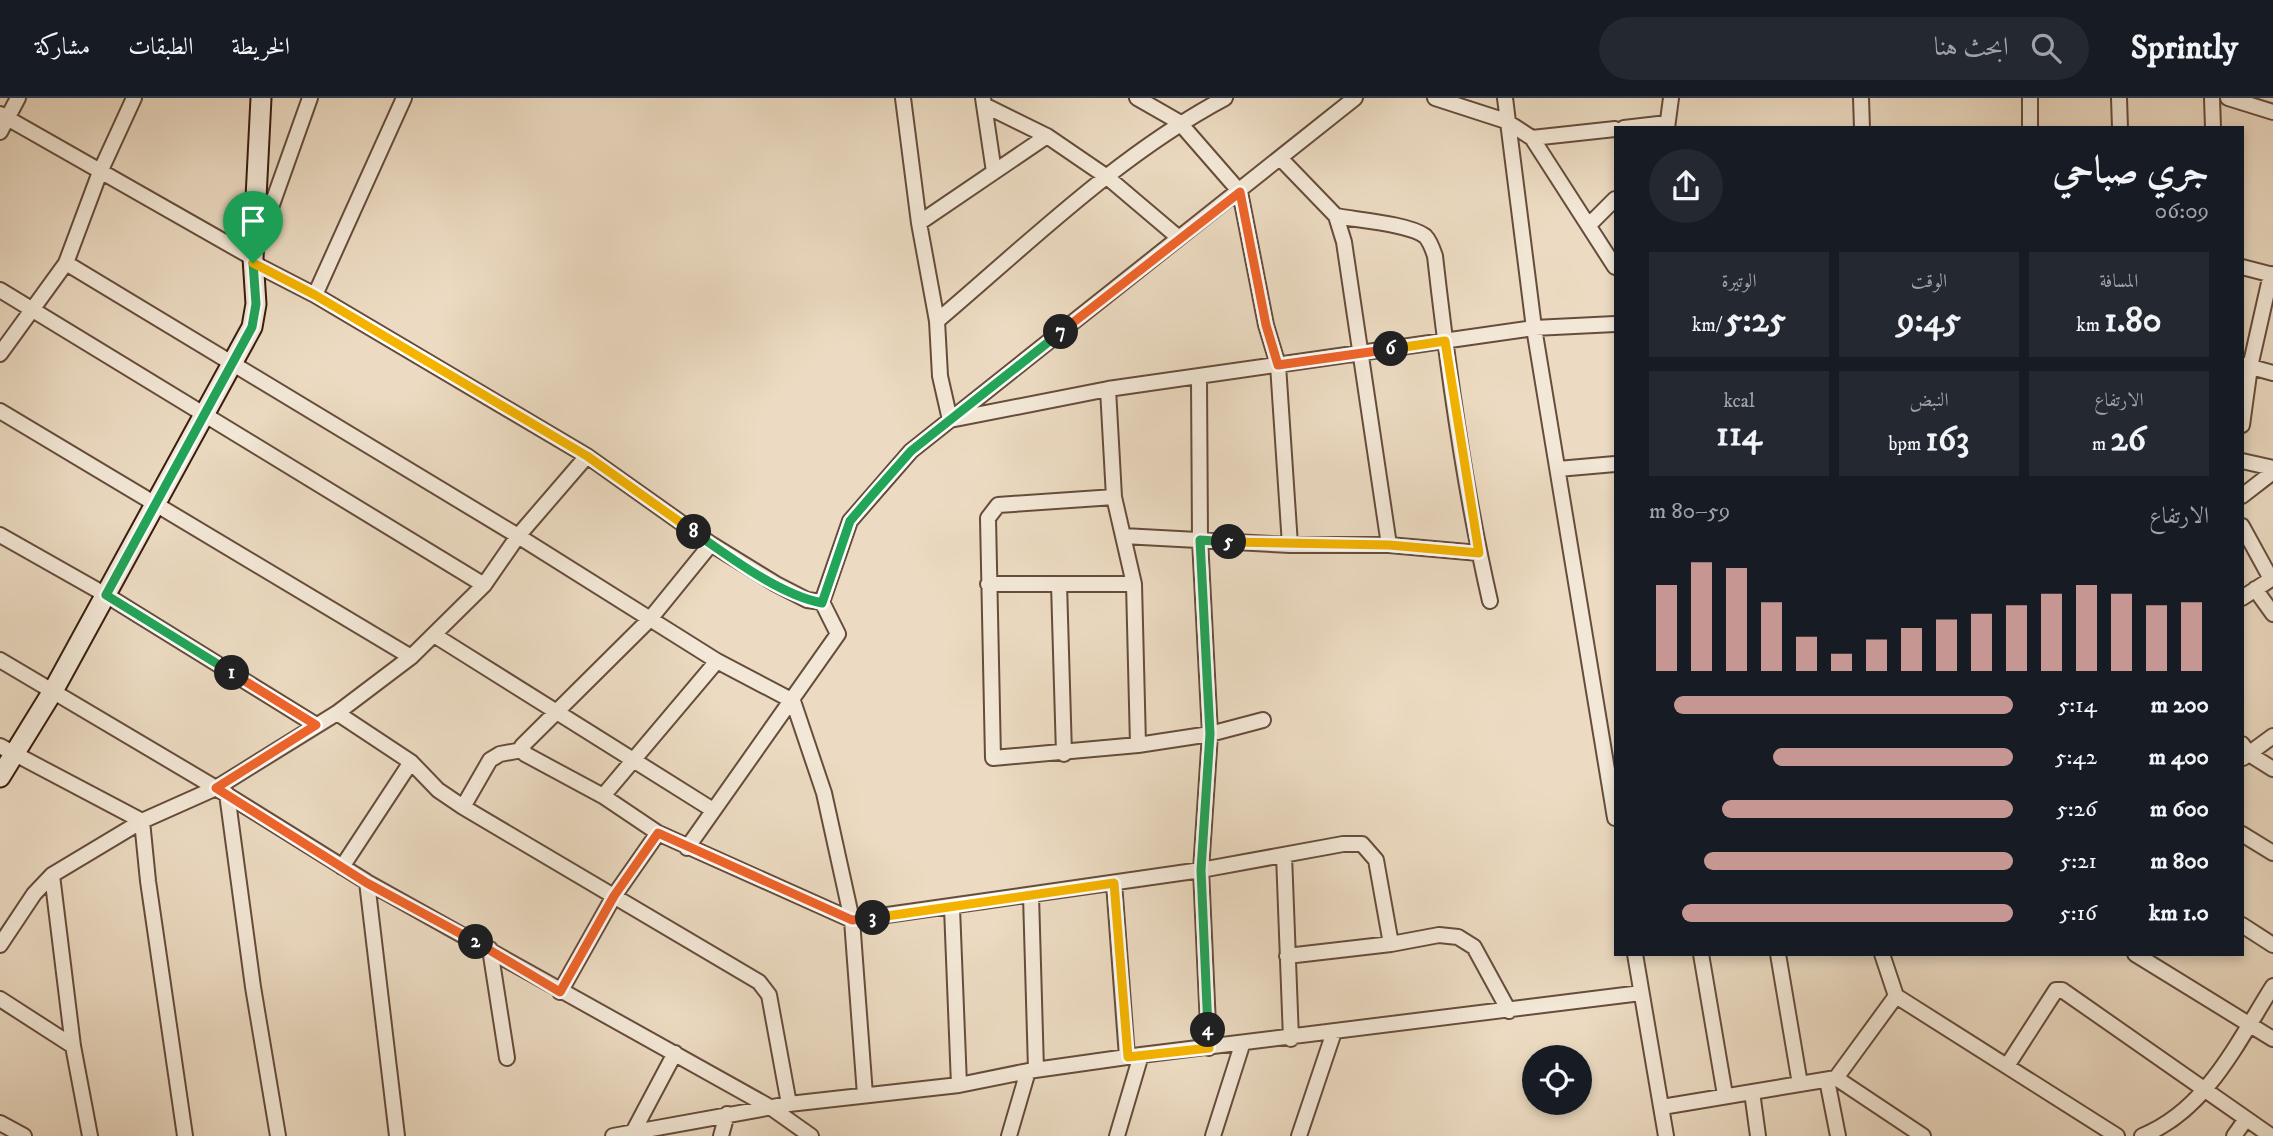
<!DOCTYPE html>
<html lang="ar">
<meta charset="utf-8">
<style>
:root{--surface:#171b24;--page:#242831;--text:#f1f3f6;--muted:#9ea1a6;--line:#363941;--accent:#c59692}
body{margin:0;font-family:"IM FELL DW Pica",Amiri,serif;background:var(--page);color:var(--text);direction:rtl;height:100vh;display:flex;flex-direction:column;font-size:26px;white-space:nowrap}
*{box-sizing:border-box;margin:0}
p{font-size:23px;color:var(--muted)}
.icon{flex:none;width:38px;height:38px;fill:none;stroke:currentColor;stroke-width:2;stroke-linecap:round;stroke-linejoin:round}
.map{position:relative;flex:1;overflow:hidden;direction:ltr}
.details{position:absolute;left:1614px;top:28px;width:630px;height:830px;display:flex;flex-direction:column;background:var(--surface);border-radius:0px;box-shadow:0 4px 10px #0003;direction:rtl}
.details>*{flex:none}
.tools{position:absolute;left:1522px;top:947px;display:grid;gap:14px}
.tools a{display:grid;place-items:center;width:70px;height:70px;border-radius:50%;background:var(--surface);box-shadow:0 4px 10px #0003;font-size:35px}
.pin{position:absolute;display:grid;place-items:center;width:60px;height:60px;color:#fff;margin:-72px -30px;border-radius:50% 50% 50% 0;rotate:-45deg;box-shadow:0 0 7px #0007}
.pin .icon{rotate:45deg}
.km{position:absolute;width:35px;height:35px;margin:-18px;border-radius:50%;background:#222;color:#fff;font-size:19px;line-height:35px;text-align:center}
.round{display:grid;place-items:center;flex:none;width:74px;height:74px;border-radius:37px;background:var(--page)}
.headline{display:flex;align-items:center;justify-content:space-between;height:119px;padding:0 35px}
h1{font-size:38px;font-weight:700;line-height:52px}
.figures{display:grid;grid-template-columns:repeat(3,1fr);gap:10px;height:119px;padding:7px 35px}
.figures div{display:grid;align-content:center;border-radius:0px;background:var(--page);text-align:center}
.figures b{font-size:35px;font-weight:700}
.figures small{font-size:19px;font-weight:400}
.figures p{font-size:19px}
.chart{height:196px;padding:14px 35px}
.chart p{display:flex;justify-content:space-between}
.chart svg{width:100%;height:126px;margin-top:7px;stroke:var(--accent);stroke-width:6}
ul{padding:0 35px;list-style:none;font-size:23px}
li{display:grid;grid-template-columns:112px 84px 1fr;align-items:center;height:52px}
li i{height:18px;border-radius:9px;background:var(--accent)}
header{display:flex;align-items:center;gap:42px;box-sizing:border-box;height:98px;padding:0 35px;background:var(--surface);border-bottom:2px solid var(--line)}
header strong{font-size:33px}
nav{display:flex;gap:38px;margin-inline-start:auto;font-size:24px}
.search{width:490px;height:63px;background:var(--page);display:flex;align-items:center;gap:18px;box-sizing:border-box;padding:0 24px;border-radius:38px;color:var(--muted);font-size:26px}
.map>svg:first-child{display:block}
</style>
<header>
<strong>Sprintly</strong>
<div class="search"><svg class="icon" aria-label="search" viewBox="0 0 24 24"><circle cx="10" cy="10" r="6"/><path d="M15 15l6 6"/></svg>ابحث هنا</div>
<nav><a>الخريطة</a><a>الطبقات</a><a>مشاركة</a></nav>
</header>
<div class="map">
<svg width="2273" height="1038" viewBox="0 0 2273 1038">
<rect width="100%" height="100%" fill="#ecdbc2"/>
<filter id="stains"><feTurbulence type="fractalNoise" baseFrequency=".00286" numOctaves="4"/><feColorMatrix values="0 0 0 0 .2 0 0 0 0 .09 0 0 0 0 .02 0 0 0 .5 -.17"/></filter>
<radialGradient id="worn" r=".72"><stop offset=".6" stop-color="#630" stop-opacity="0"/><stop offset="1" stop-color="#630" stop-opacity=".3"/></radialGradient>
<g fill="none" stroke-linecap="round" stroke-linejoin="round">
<g stroke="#664c3b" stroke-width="18">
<path id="street" d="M 903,0 L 919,125 L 937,223 L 940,278 L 950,322 L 1108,291 L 1534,230 L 1615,226
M 983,0 L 994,74
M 1137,0 L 1179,24 L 1240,94 L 1266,227 L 1278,267 L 1290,447
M 1435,0 L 1506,23 L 1532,40 L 1615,169
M 1505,0 L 1534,230 L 1615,720
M 1861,0 L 1862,30
M 2030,0 L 2030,30
M 2119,0 L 2120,30
M 2212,0 L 2213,30
M 2228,0 L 2273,14
M 984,7 L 1047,38
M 0,16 L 253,160 L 310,0
M 1624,30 L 1667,25
M 1667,30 L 1671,0
M 0,34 L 18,0
M 1532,40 L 1615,31
M 1281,61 L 1336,118 L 1344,144 L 1389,447 L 1479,455
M 1336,118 C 1357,122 1409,126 1425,138 C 1430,143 1433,152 1435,158 C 1448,274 1464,390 1490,503
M 919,125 L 1047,38 L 1107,79 L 1179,140
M 1589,127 L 1615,101
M 66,165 L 518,438 L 717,563 L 793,603 L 824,695 L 852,822 L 865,997
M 253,165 L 315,197 L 587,358 L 711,446 L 776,486 L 807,502 L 822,504
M 2242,169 L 2273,177
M 0,192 L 484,487
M 315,197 L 404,0
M 937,223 C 1029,145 1118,57 1225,0
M 0,256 L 66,165 L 100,74 L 134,0
M 2244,267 L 2273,275
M 1199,281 L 1200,442 L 1210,636 L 1201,772 L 1209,950
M 1108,291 L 1114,399 L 1134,486 L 1138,647
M 0,313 L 411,559
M 2242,327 L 2250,269 L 2271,176
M 2242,363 L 2273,370
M 1558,371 L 1615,366
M 2242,398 L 2273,374
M 1114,399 L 998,407 L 988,420 L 993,660 L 1138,647 L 1210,636 L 1263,622
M 2242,428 L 2271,481
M 0,437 L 106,497 L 316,627
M 1123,438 L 1290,447 L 1389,447
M 988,486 L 1134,486
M 1059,486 L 1064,656
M 2255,491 L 2273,516
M 2242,500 L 2273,480
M 434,537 L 713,712
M 0,562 L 216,690 L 367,784 L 770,1009 L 811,1038
M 337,615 L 411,664 L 438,692 L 463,709 L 759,884 L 769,897 L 789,1006
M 2242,646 L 2249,656 L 2273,671
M 0,648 L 142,723 L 148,783 L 185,1038
M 2243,660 L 2273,638
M 227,696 L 253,889 L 278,1038
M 603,698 L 717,563
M 463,709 L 490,662 L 500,656 L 522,652
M 658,735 L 852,822 L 1201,772 L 1343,746 L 1362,746 L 1376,762 L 1391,846
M 2242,736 L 2273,755
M 687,750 L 838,536 L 822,504 L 850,423 L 911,353 L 1355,0
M 1284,757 L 1291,941
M 342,769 L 411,664
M 52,777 L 73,948 L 90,1038
M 367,784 L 397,1038
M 1114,785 L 1127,959
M 1031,797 L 1036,972
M 952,810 L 959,987
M 2242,827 L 2273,847
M 0,847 L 34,796 L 52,777 L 142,723 L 216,690 L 337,615 L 411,559 L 484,487 L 518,438 L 587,358
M 490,851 L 507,960
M 1635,856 L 1666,1038
M 1701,856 L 1725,997
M 1778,856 L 1800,986
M 2135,856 L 2273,941
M 1287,858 L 1391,846 L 1439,837 L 1458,839 L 1474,849 L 1509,913
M 560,894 L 614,798 L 658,735 L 603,698 L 525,656 L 522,648 L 650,521 L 711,446
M 1896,898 L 2117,1038
M 0,901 L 73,948
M 2007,968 L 2056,892 L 2062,892 L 2271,1038
M 1836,980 L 1896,898 L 1882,856
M 1827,982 L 1838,1038
M 1752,994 L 1758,1038
M 1662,1009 L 1836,980 L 1923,1038
M 0,1025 L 24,1038
M 613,1038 L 789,1006 L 959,987 L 1028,973 L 1141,957 L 1641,895
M 631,1038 L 675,955
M 721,1038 L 727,1016
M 1009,1038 L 1028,973
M 1117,1038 L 1141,957
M 1213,1038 L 1242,947
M 1299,1038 L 1334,934
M 2142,1038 C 2207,1012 2238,943 2273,888
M 2234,1038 L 2246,1021"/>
</g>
<g stroke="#391d0e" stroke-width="23">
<path id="secondary" d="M 0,679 L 53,593 L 252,229 L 256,206 L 253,160 L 261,0"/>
</g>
<use href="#street" stroke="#f3e8d7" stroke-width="14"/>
<use href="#secondary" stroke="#f3e8d7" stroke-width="19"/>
</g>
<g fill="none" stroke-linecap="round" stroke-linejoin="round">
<g stroke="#fff" stroke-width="14">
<path id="split-1" d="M 232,575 L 106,497 L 252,229 L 256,206 L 253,165"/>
</g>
<g stroke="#fff" stroke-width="14">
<path id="split-2" d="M 232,575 L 316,627 L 216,690 L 367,785 L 476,844"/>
</g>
<g stroke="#fff" stroke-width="14">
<path id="split-3" d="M 476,844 L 560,894 L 614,798 L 658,735 L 852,822 L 873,820"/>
</g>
<g stroke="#fff" stroke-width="14">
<path id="split-4" d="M 873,820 L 1114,785 L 1128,959 L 1209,950 L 1208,932"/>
</g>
<g stroke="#fff" stroke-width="14">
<path id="split-5" d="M 1208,932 L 1201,772 L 1210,636 L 1200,442 L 1229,444"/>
</g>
<g stroke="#fff" stroke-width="14">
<path id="split-6" d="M 1229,444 L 1389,447 L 1479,455 L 1445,243 L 1391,251"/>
</g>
<g stroke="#fff" stroke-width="14">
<path id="split-7" d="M 1061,234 L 1240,94 L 1266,227 L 1278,267 L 1391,251"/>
</g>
<g stroke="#fff" stroke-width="14">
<path id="split-8" d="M 694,434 C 728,458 780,497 822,505 L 850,423 L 874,395 L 911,353 L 1061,234"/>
</g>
<g stroke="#fff" stroke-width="14">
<path id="split-9" d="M 253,165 L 315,197 L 587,358 L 694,434"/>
</g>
<use href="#split-1" stroke="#22a559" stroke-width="9"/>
<use href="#split-2" stroke="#f0652b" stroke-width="9"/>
<use href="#split-3" stroke="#f0652b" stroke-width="9"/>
<use href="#split-4" stroke="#f5b400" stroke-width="9"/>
<use href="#split-5" stroke="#22a559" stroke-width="9"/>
<use href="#split-6" stroke="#f5b400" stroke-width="9"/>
<use href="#split-7" stroke="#f0652b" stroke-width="9"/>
<use href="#split-8" stroke="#22a559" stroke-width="9"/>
<use href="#split-9" stroke="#f5b400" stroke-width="9"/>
</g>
<rect width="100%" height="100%" filter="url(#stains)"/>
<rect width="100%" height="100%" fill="url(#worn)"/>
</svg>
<div class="tools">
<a><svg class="icon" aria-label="locate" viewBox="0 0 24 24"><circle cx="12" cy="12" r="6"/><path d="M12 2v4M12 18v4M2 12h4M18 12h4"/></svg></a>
</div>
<div class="pin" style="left:253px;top:165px;background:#1e9e55"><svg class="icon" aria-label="arrive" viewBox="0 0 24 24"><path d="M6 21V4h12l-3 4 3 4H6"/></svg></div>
<b class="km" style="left:232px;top:575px">1</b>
<b class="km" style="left:476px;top:844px">2</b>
<b class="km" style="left:873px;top:820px">3</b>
<b class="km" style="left:1208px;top:932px">4</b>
<b class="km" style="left:1229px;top:444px">5</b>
<b class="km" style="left:1391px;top:251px">6</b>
<b class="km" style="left:1061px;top:234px">7</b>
<b class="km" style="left:694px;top:434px">8</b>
<section class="details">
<div class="headline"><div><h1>جري صباحي</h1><p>06:09</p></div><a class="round"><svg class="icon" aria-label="share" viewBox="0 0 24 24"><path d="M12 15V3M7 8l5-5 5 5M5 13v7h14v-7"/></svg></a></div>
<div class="figures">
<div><p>المسافة</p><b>1.80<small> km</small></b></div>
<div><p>الوقت</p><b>9:45</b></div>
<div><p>الوتيرة</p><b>5:25<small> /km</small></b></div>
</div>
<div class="figures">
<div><p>الارتفاع</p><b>26<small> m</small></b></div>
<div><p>النبض</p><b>163<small> bpm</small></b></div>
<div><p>kcal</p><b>114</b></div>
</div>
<div class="chart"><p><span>الارتفاع</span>59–80 m</p>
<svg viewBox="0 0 160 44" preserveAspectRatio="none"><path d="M5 44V14M15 44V6M25 44V8M35 44V20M45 44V32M55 44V38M65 44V33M75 44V29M85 44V26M95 44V24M105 44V21M115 44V17M125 44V14M135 44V17M145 44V21M155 44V20"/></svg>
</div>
<ul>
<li><b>200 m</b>5:14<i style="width:93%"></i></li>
<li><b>400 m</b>5:42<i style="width:66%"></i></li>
<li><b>600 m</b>5:26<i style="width:80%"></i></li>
<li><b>800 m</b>5:21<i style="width:85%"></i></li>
<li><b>1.0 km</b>5:16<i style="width:91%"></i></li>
</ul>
</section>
</div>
